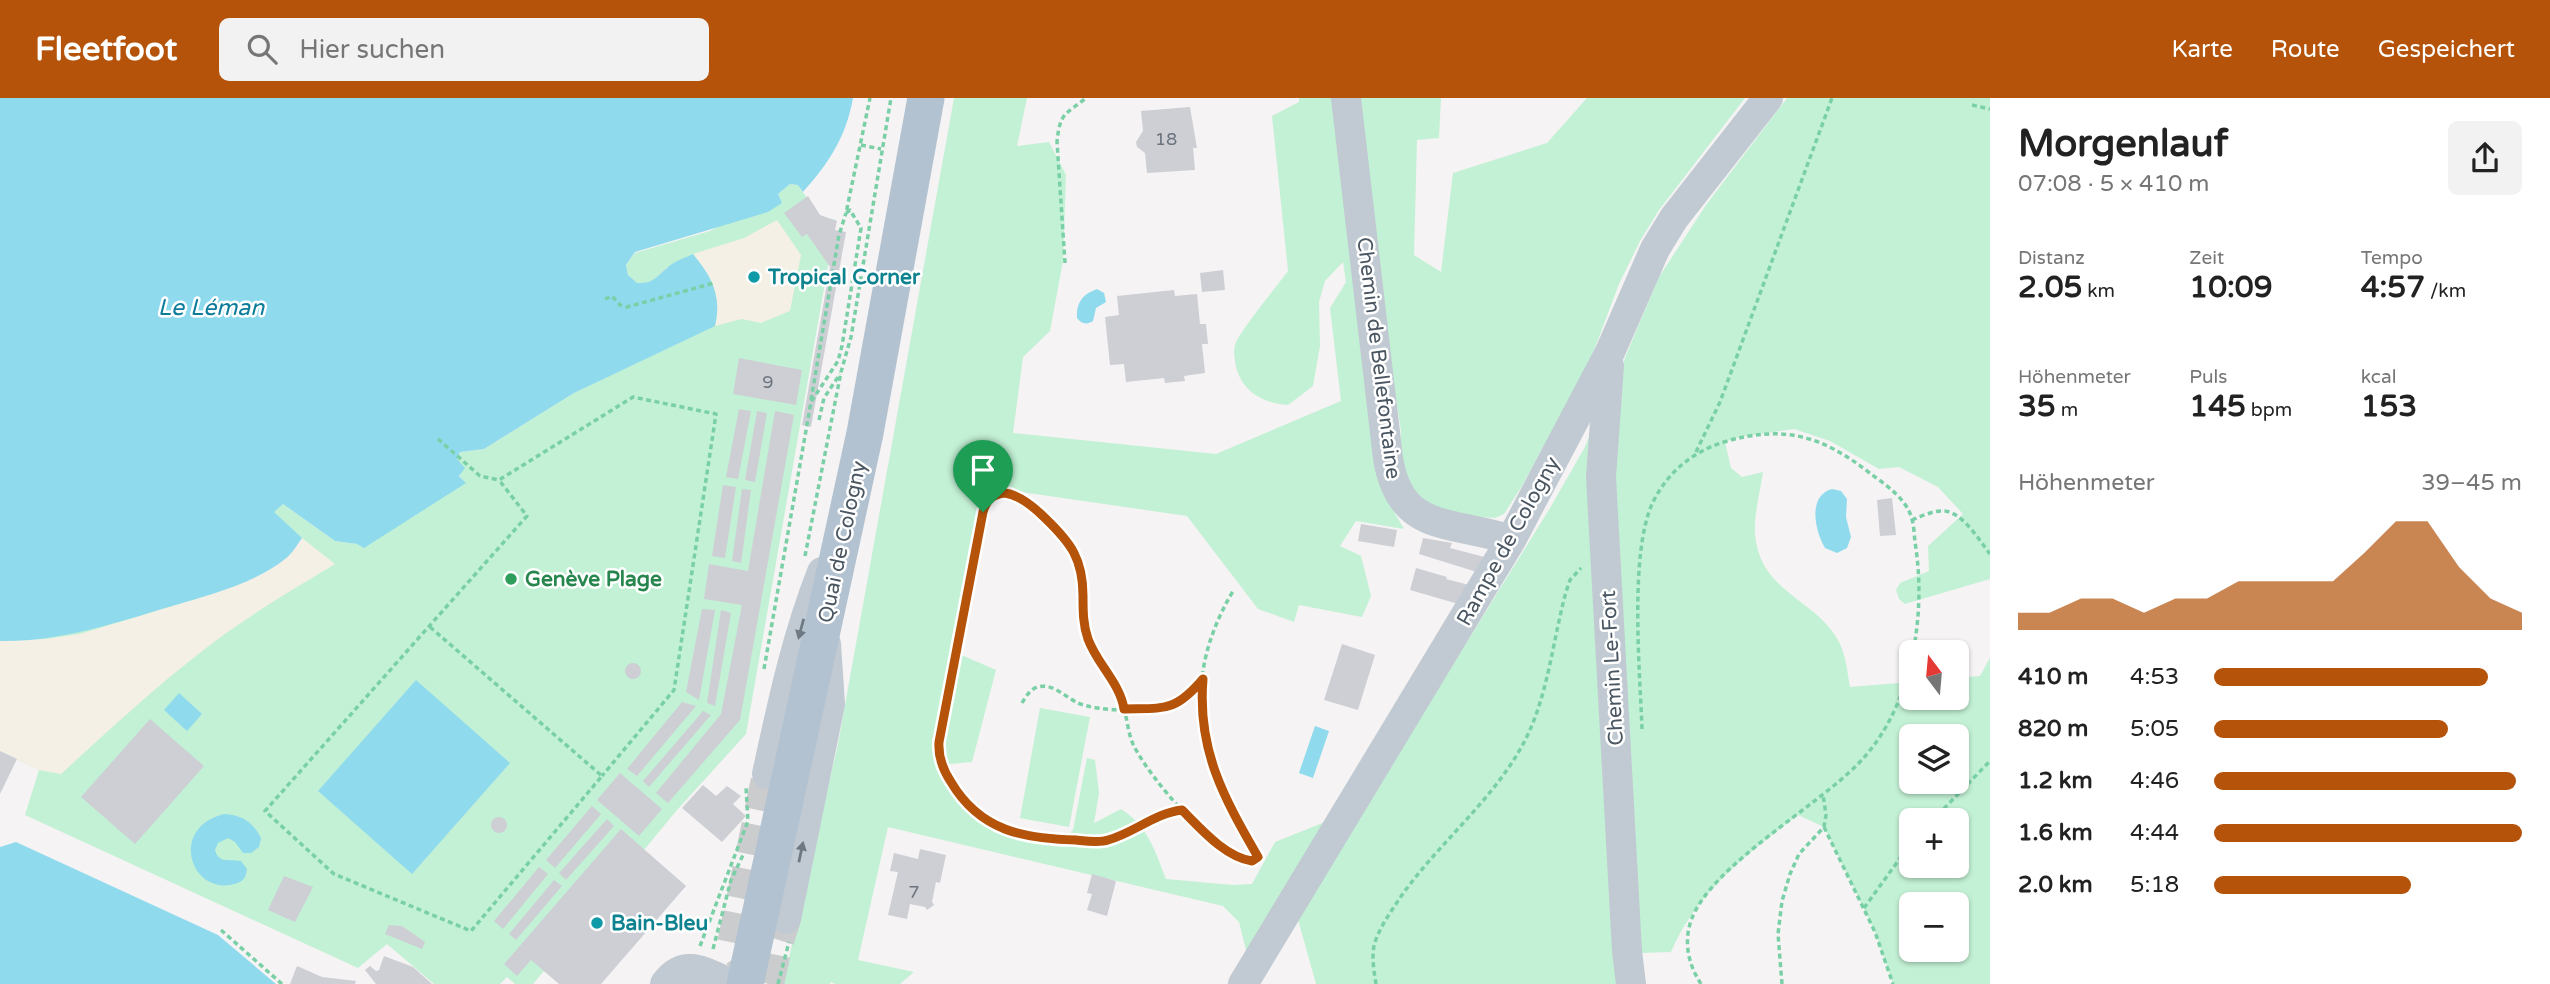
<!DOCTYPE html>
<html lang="de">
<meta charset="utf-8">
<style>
:root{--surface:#fff;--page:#f2f2f2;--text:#222;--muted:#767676;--accent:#b45309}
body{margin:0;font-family:"Varela Round",sans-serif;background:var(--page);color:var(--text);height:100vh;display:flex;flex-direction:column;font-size:26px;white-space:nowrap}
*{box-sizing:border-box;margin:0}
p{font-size:23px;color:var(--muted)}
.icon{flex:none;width:38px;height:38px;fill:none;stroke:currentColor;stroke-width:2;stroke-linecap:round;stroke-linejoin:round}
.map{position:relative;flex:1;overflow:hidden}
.drawer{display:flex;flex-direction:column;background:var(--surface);width:560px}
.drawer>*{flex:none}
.needle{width:46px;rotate:344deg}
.tools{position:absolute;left:1899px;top:542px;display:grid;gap:14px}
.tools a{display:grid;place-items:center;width:70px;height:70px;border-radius:10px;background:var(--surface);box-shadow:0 2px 5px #0004;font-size:35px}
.pin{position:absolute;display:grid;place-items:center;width:60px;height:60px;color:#fff;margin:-72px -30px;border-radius:50% 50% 50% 0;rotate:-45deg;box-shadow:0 0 7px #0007}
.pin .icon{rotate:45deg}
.round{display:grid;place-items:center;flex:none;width:74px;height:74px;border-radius:10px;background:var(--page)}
.summary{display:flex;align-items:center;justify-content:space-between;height:119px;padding:0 28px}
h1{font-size:38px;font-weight:700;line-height:52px}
.figures{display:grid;grid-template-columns:repeat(3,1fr);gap:10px;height:119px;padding:7px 28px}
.figures div{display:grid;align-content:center}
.figures b{font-size:30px;font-weight:700}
.figures small{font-size:19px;font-weight:400}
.figures p{font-size:19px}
.chart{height:196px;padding:14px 28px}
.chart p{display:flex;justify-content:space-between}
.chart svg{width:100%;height:126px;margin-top:7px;fill:var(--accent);opacity:.7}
ul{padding:0 28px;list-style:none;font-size:23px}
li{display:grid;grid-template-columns:112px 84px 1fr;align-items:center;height:52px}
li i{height:18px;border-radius:9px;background:var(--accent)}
header{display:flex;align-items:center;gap:42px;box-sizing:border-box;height:98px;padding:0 35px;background:var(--accent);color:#fff}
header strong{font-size:33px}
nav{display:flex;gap:38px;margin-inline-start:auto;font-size:24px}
.search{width:490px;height:63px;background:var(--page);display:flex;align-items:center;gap:18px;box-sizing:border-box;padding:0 24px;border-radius:10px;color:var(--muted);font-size:26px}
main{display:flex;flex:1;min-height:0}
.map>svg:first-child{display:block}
</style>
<header>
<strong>Fleetfoot</strong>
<div class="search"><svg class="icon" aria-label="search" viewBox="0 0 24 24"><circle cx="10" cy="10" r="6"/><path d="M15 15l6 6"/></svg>Hier suchen</div>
<nav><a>Karte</a><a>Route</a><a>Gespeichert</a></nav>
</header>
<main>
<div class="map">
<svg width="1990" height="886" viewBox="0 0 1990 886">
<rect width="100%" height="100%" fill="#f5f3f3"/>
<path fill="#c3f1d5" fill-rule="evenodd" d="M 954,0 L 1027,0 L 1017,48 L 1049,44 L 1066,77 L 1063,163 L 1050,233 L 1023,259 L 1013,335 L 1216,356 L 1341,303 L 1330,210 L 1346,184 L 1343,164 L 1325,183 L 1319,204 L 1320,248 L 1313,288 L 1288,307 C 1264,305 1243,295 1236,269 C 1235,263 1233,254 1235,247 C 1239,234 1278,187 1288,173 L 1272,18 L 1299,4 L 1299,0 L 1336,0 L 1389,405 L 1404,431 L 1356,423 L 1340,448 L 1361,458 L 1371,498 L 1362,519 L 1299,507 L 1294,524 L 1258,511 L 1187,418 L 987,389 L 950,552 L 996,572 L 972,664 L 939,667 C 951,700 981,731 1016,740 C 1029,744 1045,744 1059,746 L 1073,732 L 1087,660 L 1095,662 L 1099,695 L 1094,725 L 1121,711 C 1148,728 1155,753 1166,781 L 1233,787 L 1252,786 L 1275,744 L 1325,724 L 1247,856 L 1239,824 L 1223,808 L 888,729 L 858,862 L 914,874 L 900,886 L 835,886 L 831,884 L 830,886 L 783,886 L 838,646 Z
M 1356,0 L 1441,0 L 1439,40 L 1417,42 L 1414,157 L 1441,174 L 1453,75 L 1547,45 L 1587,0 L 1745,0 L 1659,112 L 1640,143 L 1619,186 L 1590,263 L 1522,388 L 1504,416 L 1495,420 L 1444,416 L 1415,397 L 1400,357 L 1401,333 L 1374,158 Z
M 1787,0 L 1990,0 L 1990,481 L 1905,506 L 1899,501 L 1896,492 L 1900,485 L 1929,473 L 1928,448 L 1963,416 L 1938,389 L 1899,369 L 1879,371 L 1830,343 L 1794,331 L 1739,339 L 1725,344 L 1731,370 L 1742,379 L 1763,374 C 1760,395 1752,422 1756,444 C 1765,495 1815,502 1838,542 C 1846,556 1847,573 1850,589 L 1911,584 L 1911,600 L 1956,600 L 1957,580 L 1980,578 L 1990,560 L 1990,886 L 1893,886 L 1875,834 L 1824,729 L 1798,717 C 1748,755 1696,795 1671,854 L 1640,855 L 1612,375 L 1618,283 L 1626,257 L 1659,179 L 1706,107 ZM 1911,639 L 1956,639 L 1956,684 L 1911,684 ZM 1911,723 L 1956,723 L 1956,768 L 1911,768 ZM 1911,807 L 1956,807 L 1956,852 L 1911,852 Z
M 790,86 L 798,87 L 819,118 L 836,122 L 746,636 L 677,712 L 533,886 L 515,886 L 507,879 L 500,886 L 434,886 L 387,846 L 358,870 L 25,717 L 39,672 L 0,653 L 0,543 L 274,413 L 283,406 L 335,443 L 357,446 L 465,385 C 457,376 455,366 460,354 L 484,351 L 574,295 L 641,261 L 667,169 C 657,180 652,186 637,186 L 628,177 L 626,167 L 635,155 L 710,133 L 778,96 Z
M 1598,316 L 1620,886 L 1316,886 L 1297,818 L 1550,410 L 1585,349 Z
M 1040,610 L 1090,619 L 1069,729 L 1020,720 Z"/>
<path fill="#f5f0e5" d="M 777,122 L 801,157 L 790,213 L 761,225 L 742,221 L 715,228 C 722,198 712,179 693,156 L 744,140 Z
M 302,440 L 335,466 C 290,493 243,521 201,554 C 152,592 107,634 61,676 L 39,672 L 0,653 L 0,543 L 45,541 L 80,536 L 199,500 L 234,488 L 286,460 Z"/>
<path fill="#90daee" d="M 0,0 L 853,0 C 846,39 829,65 803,94 L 798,87 L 790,86 L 778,96 L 782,105 L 768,114 L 635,154 L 626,167 L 628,177 L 637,185 C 653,186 656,179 667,170 C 674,163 685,160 693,156 C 712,179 722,198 715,228 L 574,295 L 484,351 L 460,354 L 457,361 L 465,370 L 459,378 L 466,385 L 364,450 L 357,446 L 335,443 L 283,406 L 274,414 L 302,440 C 297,447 292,456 285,461 C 254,486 209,497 172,508 C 115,525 60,544 0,543 Z
M 1097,191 L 1104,195 L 1106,204 L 1096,210 L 1093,223 C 1087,227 1081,226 1077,220 C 1076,204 1083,196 1097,191 Z
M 1832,391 L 1841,393 L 1847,401 L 1846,419 L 1851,439 L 1847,450 L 1837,455 L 1825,450 C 1815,433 1807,398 1832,391 Z
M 416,582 L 510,665 L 412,776 L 318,693 Z
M 179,595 L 202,616 L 187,633 L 164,612 Z
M 1315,628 L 1329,633 L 1313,680 L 1299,675 Z
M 224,716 C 242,717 253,724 261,740 L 259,749 L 251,755 L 243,755 L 235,744 L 228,740 L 218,745 L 215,752 C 219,767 230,760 241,763 L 247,771 C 246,780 243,784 234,786 C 191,798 168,730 224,716 Z
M 16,744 L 218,837 L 276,886 L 0,886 L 0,749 Z"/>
<path fill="#cdcfd5" d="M 1190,9 L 1197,50 L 1193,50 L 1195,72 L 1147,75 L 1145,55 L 1137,49 L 1136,44 L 1143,33 L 1141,13 Z
M 808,98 L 820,117 L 837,123 L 835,132 L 846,134 L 811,329 L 802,327 L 830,169 L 807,136 L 802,139 L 784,115 Z
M 1223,172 L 1225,192 L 1202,194 L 1200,175 Z
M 1174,192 L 1175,198 L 1197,196 L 1200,226 L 1206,226 L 1208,246 L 1202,246 L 1205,275 L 1184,278 L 1185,283 L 1165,285 L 1164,280 L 1126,284 L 1124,266 L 1110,267 L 1105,219 L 1119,217 L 1117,198 Z
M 739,260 L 802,272 L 796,307 L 733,296 Z
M 739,311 L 751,313 L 738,381 L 726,379 Z
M 757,313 L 767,315 L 755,384 L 745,382 Z
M 775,313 L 794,317 L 740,622 L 668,705 L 656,695 L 721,616 L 742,507 L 704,501 L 709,466 L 748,473 Z
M 723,387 L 736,389 L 725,460 L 712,458 Z
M 742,391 L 751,392 L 741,465 L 732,463 Z
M 1892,400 L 1896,437 L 1880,438 L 1877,402 Z
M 1361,426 L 1397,432 L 1394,449 L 1358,443 Z
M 1423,440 L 1452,445 L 1450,450 L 1488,460 L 1480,475 L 1419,456 Z
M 1416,470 L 1447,479 L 1446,481 L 1473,488 L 1462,507 L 1410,492 Z
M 702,511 L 715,512 L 699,602 L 686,594 Z
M 721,512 L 731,515 L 715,608 L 707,605 Z
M 1342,546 L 1375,557 L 1358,612 L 1324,602 Z
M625 573a8 8 0 1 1 16 0a8 8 0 1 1-16 0Z
M 682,604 L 696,608 L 637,678 L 627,671 Z
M 703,613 L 711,617 L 649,689 L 643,683 Z
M 150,621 L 204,668 L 135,746 L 81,699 Z
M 0,653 L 17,661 L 0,696 Z
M 620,675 L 662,711 L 639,738 L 597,702 Z
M 703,687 L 716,698 L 727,688 L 741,698 L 733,706 L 746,718 L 722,744 L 682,710 Z
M 592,708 L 601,716 L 555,770 L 546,762 Z
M491 727a8 8 0 1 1 16 0a8 8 0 1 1-16 0Z
M 607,721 L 614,728 L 566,782 L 559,775 Z
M 621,731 L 686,788 L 601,886 L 559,886 L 531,862 L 517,878 L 504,866 Z
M 920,751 L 946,757 L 940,785 L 936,784 L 932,804 L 934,807 L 927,812 L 925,809 L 910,806 L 907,821 L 888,817 L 898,774 L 890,773 L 894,755 L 918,761 Z
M 539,769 L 548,776 L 503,831 L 494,823 Z
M 1092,776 L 1116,783 L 1107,818 L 1087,812 L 1092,796 L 1087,795 Z
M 284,778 L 313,789 L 295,824 L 268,812 Z
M 554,782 L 562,788 L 516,842 L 509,836 Z
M 389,827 L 402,828 L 425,844 L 422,851 L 385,836 Z
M 384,858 L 413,869 L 432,886 L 376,886 L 365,872 L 370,868 L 376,873 L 379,872 Z
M 297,868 L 322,879 L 356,883 L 355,886 L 290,886 Z"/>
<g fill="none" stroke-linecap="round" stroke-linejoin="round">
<path stroke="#caccce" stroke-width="30" stroke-dasharray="30 15" stroke-linecap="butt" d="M 755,883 L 732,846 L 767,676
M 769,886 L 777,849 L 786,821"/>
<path stroke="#7ad0a6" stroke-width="3.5" stroke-dasharray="5 3.5" stroke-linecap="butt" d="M 1972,7 L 1990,11
M 861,47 L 881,51
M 1065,165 L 1057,44 C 1060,14 1065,17 1086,0
M 605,201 L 612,198 L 620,207 L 627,209 L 714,185
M 811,302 L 839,137 L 846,115
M 819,322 L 824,300 L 840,276
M 438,341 L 480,378 L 499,382
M 1696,354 L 1720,304 L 1832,0
M 1912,422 C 1922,418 1934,412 1945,413 C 1963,415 1980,443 1990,456
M 805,458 L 841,274 L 851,239 L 891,0
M 430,529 L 602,678 L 471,833 L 334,776 L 265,713 L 527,418 L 499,382 L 633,299 L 716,316 L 674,592 L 602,678
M 764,571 L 811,304 L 838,263 L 842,248 L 861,130 L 850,112 L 846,115 L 870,0
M 1022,605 C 1026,598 1030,592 1037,589 C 1053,585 1064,598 1076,604 C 1097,615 1157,614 1178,605 C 1188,601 1195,590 1201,582
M 1642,631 C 1640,574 1629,454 1653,404 C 1668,374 1692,354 1724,344 C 1784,326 1823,338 1871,376 C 1886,387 1905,400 1911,418 C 1914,426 1914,436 1915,444 C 1921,482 1920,517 1913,555
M 1182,712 C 1155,715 1134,735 1108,742 C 1099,745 1086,743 1076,742 C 1024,741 980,733 951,684 C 944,672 938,659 939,644 L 983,414 C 1000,364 1064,432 1076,456 C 1088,481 1078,509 1086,535 C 1093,558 1110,574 1119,595 C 1127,611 1126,630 1133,646 C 1149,680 1215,757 1252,763 L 1258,759 C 1205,666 1174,594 1233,493
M 1932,723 L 1990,663
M 1824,729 L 1875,834 L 1893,886
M 1864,810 L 1911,745
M 221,832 L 282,886
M 700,848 L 748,723 L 746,689
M 713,851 L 731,782 L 744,755
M 778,886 L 789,844
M 1376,886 C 1374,873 1371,857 1375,844 C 1381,827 1392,812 1402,797 C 1439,745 1491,704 1522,648 C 1548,601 1552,545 1566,494 L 1570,482 L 1581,470
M 1701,886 C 1688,866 1683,843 1692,820 C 1713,767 1816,709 1858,666 C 1886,637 1902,602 1911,563
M 1782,886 L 1778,836 L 1782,803 L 1790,776 L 1799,756 L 1824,729 L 1826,717 L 1823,696"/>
<path stroke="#c1cad2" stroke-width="30" d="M 1346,0 L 1388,360 C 1400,436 1451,422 1511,442
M 1609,268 L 1601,379 L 1627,853 L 1631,886
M 767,676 C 782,607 796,540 822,474
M 786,821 L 830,606 L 826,546
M 665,886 C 685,858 707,876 732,886
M 1243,886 L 1511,442 L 1610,254 L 1655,151 L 1674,120 L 1768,0"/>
<path stroke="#b3c2d1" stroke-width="37" d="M 745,886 L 865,335 L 926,0"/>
</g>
<defs><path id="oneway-solid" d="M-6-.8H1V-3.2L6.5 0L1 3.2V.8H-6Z" transform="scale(1.75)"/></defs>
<g fill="#6e7983">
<use href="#oneway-solid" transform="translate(801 531) rotate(105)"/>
<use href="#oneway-solid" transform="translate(801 754) rotate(-78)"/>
</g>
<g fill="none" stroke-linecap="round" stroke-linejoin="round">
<g stroke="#fff" stroke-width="14">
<path id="route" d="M 1005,395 C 1020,397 1034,409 1045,420 C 1071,445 1083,461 1083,498 C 1083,513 1083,527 1088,541 C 1097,566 1120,585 1124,611 C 1165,610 1175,614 1203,581 C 1197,652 1224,700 1258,759 L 1252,763 C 1225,759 1201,731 1182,712 C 1155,715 1134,735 1108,742 C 1099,745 1086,743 1076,742 C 1024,741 980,733 951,684 C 943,672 938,659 939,644 L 983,414 C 986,403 992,396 1005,395 Z"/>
</g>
<use href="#route" stroke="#b45309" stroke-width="9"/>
</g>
<g fill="#0f9aa8" stroke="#fff" stroke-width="2.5">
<circle cx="754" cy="179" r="7"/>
<circle cx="597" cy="825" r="7"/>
</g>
<circle fill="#2e9e5b" stroke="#fff" stroke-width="2.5" cx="511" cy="481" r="7"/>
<g text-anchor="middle" stroke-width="5" stroke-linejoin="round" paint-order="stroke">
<g font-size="18" fill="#6b747e">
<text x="1166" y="47">18</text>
<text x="768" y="290">9</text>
<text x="914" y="800">7</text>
</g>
<g font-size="21" font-weight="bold" fill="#0d838f" stroke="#fff" text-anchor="start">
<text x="768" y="186">Tropical Corner</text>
<text x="611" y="832">Bain-Bleu</text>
</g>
<g font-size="21" fill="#4a5661" stroke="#fff">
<text transform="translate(1379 260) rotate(83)" y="7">Chemin de Bellefontaine</text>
<text transform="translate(1508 443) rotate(-61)" y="7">Rampe de Cologny</text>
<text transform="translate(842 444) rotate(-78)" y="7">Quai de Cologny</text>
<text transform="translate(1612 570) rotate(-93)" y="7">Chemin Le-Fort</text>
</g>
<g font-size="21" font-weight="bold" fill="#27864d" stroke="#fff" text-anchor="start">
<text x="525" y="488">Genève Plage</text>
</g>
<g font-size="23" font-style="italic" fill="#0c7c9b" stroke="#fff">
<text x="211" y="217">Le Léman</text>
</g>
</g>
</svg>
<div class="tools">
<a><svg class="needle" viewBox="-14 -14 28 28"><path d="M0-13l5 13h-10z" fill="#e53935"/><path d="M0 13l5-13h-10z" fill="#767676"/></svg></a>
<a><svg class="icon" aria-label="layers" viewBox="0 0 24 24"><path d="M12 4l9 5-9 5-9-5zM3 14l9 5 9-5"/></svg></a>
<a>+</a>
<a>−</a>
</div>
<div class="pin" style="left:983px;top:414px;background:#1e9e55"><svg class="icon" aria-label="arrive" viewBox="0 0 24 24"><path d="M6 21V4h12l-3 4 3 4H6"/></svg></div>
</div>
<section class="drawer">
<div class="summary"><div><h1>Morgenlauf</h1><p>07:08 · 5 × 410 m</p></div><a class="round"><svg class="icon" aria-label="share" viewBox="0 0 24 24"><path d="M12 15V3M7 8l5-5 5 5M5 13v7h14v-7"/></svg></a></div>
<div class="figures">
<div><p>Distanz</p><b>2.05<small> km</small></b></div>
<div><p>Zeit</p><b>10:09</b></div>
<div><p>Tempo</p><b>4:57<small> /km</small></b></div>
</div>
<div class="figures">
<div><p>Höhenmeter</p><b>35<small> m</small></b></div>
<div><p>Puls</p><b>145<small> bpm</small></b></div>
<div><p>kcal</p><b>153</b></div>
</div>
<div class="chart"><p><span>Höhenmeter</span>39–45 m</p>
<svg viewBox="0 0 160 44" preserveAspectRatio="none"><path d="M0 44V38L10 38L20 33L30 33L40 38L50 33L60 33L70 27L80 27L90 27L100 27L110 17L120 6L130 6L140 22L150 33L160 38V44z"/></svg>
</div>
<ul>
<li><b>410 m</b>4:53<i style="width:89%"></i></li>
<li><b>820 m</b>5:05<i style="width:76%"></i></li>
<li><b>1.2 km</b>4:46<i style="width:98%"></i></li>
<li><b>1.6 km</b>4:44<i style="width:100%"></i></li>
<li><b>2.0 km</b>5:18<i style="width:64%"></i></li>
</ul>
</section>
</main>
